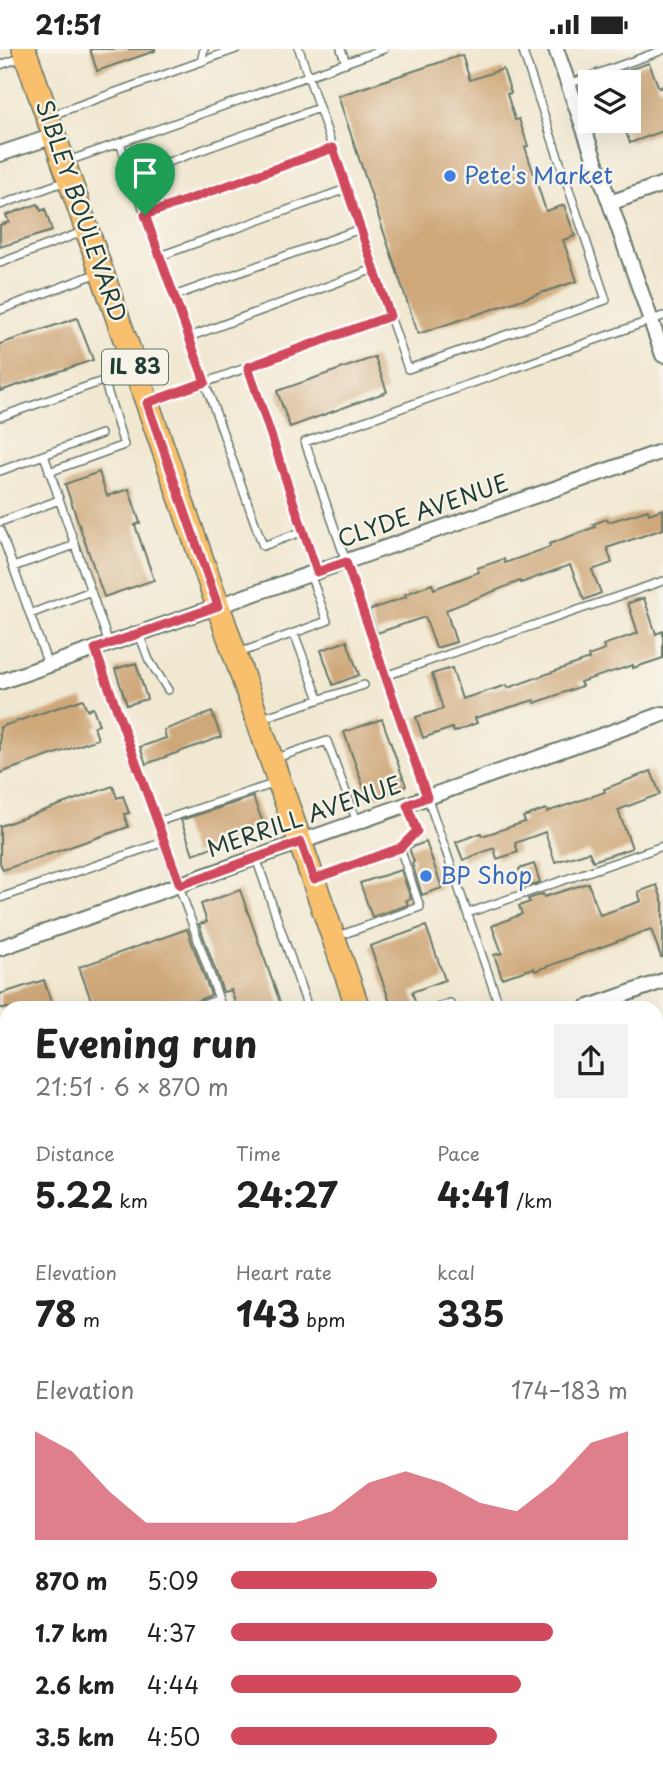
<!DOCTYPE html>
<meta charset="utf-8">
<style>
:root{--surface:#fff;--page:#f2f2f2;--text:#222;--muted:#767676;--accent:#d1495b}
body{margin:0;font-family:"Playpen Sans",sans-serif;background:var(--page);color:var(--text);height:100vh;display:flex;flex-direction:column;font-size:26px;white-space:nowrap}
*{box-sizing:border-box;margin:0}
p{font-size:23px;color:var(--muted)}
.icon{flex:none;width:38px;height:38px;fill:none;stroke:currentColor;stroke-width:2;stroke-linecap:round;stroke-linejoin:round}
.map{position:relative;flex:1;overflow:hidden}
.sheet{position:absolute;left:0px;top:952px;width:663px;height:777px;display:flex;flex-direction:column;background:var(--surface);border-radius:21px 21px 0 0;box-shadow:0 7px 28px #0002}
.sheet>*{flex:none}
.tools{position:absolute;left:578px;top:21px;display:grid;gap:14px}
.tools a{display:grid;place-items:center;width:63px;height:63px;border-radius:0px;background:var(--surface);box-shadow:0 7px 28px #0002;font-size:35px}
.pin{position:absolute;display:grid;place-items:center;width:60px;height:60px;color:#fff;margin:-72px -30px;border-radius:50% 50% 50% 0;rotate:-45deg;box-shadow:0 0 7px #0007}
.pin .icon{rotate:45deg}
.round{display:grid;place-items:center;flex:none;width:74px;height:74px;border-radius:0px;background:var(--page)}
.head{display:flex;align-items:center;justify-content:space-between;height:119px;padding:0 35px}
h1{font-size:38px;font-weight:700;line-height:52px}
.metrics{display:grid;grid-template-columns:repeat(3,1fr);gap:10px;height:119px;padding:7px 35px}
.metrics div{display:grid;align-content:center}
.metrics b{font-size:35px;font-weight:700}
.metrics small{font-size:19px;font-weight:400}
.metrics p{font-size:19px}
.chart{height:196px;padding:14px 35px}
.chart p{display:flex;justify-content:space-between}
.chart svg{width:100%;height:126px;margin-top:7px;fill:var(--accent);opacity:.7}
ul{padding:0 35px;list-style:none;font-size:23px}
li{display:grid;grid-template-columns:112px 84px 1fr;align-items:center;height:52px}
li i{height:18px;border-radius:9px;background:var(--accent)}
.status{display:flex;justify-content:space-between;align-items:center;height:49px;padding:0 35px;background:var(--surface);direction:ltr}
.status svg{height:19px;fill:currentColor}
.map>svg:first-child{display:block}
</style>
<div class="status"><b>21:51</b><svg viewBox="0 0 49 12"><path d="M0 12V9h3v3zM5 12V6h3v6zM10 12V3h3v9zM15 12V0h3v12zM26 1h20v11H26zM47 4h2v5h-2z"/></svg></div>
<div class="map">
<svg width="663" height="1729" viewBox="0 0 663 1729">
<rect width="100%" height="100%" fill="#f7f3e8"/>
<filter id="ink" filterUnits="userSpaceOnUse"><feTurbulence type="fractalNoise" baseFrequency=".0143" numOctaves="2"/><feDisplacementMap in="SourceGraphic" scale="14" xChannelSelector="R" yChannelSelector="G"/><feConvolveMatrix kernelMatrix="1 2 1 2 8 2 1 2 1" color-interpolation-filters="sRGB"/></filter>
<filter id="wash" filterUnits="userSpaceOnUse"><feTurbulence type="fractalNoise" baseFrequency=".00686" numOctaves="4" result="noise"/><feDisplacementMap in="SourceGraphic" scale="28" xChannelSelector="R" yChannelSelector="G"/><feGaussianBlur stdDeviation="1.57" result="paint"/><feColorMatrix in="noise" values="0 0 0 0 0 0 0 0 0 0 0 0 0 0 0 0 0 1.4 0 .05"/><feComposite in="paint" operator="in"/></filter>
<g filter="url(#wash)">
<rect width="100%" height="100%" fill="#f1e8d1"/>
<g id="blocks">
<path fill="#cfa87a" d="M 90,0 L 155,0 L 155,2 L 97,22 Z
M 462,6 L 470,31 L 503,20 L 511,44 L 507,45 L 515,71 L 519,70 L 528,97 L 525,98 L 546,162 L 564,156 L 575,187 L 563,191 L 577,232 L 418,285 L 338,47 Z
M 649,14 L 659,39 L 663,37 L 663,82 L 630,94 L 622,72 L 628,72 L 628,33 L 598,33 L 598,31 Z
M 38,155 L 41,162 L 45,160 L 52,182 L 0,198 L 0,176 L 9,173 L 6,166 Z
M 77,269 L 93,311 L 0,342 L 0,295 Z
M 375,308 L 387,343 L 290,378 L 277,342 Z
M 99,423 L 107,447 L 129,440 L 140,474 L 135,476 L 154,531 L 104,548 L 65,435 Z
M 663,460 L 663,480 L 607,499 L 612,514 L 592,521 L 601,544 L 584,551 L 570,516 L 521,534 L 520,532 L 446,561 L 456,593 L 436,599 L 425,568 L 377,584 L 369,561 L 406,548 L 405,545 L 432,535 L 434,540 L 479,523 L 477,519 L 504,510 L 505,514 L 550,498 L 549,495 L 595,478 L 593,475 L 607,470 L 608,473 L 648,461 L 649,465 Z
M 644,549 L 656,585 L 663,582 L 663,609 L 633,619 L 633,616 L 580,633 L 582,637 L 535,654 L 534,651 L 475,669 L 477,674 L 454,683 L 452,679 L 423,689 L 416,668 L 443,660 L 432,625 L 452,619 L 462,650 L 507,636 L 508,639 L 589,610 L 588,607 L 605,601 L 603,596 L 638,584 L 628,554 Z
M 347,592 L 359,626 L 333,636 L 321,601 Z
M 136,614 L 147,650 L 127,656 L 115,620 Z
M 83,650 L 87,661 L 93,659 L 99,676 L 94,678 L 98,690 L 0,724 L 0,678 Z
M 212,663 L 221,688 L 146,715 L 140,698 L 166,689 L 164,681 Z
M 382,670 L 406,737 L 368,751 L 344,683 Z
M 651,722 L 660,745 L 618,761 L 632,799 L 593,812 L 589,803 L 555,813 L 545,783 L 515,794 L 518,803 L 497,810 L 494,799 L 463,811 L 456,793 L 481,784 L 482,787 L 525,773 L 523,768 L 546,760 L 547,763 L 605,743 L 604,740 Z
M 113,737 L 117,749 L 123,747 L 129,764 L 124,765 L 128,778 L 3,821 L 0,814 L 0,777 Z
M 253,748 L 265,779 L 193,805 L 181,771 Z
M 426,793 L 442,839 L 422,846 L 412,814 L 414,813 L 409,799 Z
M 534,815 L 540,833 L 525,838 L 519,820 Z
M 401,821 L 411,850 L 406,851 L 408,856 L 372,868 L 360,834 Z
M 588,834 L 600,866 L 641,852 L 638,843 L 657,836 L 663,854 L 663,908 L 661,908 L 651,880 L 535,922 L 534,919 L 502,929 L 494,906 L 502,904 L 492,877 L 522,865 L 519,857 L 530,853 L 528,850 L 543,845 L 544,848 Z
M 240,841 L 282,959 L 237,959 L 231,941 L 223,943 L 199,875 L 207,873 L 201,855 Z
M 426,877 L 445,931 L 412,943 L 417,959 L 392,959 L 370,897 Z
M 187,880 L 211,946 L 180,959 L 94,959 L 79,918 Z
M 44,931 L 53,959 L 0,959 L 0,945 Z"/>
</g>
</g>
<g filter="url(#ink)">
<use href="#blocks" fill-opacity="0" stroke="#68796b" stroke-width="2"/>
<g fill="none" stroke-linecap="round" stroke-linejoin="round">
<g stroke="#68796b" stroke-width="10">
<path id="service" d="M 299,0 L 408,320 L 606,251 L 522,0
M 341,0 L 346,14
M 201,13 L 204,0
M 0,16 L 23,8
M 569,35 L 663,1
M 52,66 L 236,0
M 120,94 L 263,497 L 304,482 L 248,318
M 68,112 L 384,0
M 132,126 L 319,59
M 0,156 L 66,132
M 145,165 L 333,99
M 160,207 L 346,140
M 0,214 L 85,182
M 174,247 L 360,180
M 0,261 L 98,224
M 189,288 L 374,220
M 151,353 L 390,267
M 0,368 L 131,322
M 44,406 L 109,595
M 0,422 L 101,385
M 49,423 L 124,396 L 104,331
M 0,473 L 59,451
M 0,481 L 48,616
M 304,482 L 317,523
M 13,518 L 75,496
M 30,565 L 91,542
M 294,584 L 327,572 L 310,525
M 139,585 L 149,611 L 168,641
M 95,600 L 222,959
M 239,604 L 294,584 L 319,650
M 385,627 L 663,532
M 262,669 L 364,636
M 276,709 L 327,692 L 357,773
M 157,773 L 276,734
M 400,799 L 417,782 L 407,756
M 256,809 L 308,959
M 317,829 L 400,799 L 420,858 L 338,887
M 0,849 L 164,793
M 468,864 L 663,797
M 195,959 L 219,950
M 437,959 L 450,954
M 500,959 L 305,393 L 663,267
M 0,1028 L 7,1026
M 656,1067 L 663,1064
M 0,1297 L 7,1294
M 656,1335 L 663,1332
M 656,1415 L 663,1434
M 656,1609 L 663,1606
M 656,1683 L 663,1680
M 489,1722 L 491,1729
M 573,1722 L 576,1729
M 287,1729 L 307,1722"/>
</g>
<g stroke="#68796b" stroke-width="18">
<path id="minor" d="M 556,0 L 663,306
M 0,105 L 54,87
M 610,154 L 663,135
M 0,633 L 663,402
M 0,899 L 663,665
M 586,959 L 663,932
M 0,1165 L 7,1162
M 656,1200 L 663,1197
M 0,1431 L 7,1429
M 0,1464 L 7,1484
M 656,1468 L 663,1465
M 90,1722 L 92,1729"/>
</g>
<g stroke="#68796b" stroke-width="26">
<path id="primary" d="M 24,0 L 358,959
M 624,1722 L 627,1729"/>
</g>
<use href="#service" stroke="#fff" stroke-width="7"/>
<use href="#minor" stroke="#fff" stroke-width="14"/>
<use href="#primary" stroke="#f8bf6c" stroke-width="23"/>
</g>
</g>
<g fill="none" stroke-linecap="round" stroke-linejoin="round" filter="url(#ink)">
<g stroke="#fff" stroke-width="14">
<path id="route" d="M 333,99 L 390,267 L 248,318 L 317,523 L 346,513 L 427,748 L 407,756 L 417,782 L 400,799 L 314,830 L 301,793 L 180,836 L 95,600 L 218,557 L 147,354 L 205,333 L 145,166 Z"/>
</g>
<use href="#route" stroke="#d1495b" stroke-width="9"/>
</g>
<g fill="#3f7fe0" stroke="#f7f3e8" stroke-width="2.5">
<circle cx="450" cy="127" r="7"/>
<circle cx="426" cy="827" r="7"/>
</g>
<g text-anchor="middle" stroke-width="5" stroke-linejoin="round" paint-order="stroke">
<rect fill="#f7f3e8" stroke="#60746a" stroke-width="2" x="102" y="300.5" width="66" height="35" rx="5"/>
<g font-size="21" font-weight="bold" fill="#1f3d34">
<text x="135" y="325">IL 83</text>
</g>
<g font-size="23" fill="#366cbe" stroke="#f7f3e8" text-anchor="start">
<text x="464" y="135">Pete's Market</text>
<text x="440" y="835">BP Shop</text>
</g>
<g font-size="23" fill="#1f3d34" stroke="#f7f3e8">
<text transform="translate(81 162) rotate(71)" y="8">SIBLEY BOULEVARD</text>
<text transform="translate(423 462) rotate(-19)" y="8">CLYDE AVENUE</text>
<text transform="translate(304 768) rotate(-19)" y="8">MERRILL AVENUE</text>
</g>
</g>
</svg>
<div class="tools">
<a><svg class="icon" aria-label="layers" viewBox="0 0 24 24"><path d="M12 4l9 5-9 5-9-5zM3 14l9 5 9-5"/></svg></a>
</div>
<div class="pin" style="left:145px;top:166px;background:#1e9e55"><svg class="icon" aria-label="arrive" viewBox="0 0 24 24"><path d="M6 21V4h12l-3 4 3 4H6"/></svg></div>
<section class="sheet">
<div class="head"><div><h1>Evening run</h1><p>21:51 · 6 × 870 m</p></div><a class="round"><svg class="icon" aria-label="share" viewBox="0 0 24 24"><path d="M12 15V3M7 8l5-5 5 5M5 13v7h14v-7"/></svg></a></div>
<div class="metrics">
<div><p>Distance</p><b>5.22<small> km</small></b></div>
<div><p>Time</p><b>24:27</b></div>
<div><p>Pace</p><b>4:41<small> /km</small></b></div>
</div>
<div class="metrics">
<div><p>Elevation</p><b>78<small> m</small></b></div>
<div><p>Heart rate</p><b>143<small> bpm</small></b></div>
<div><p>kcal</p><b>335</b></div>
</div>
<div class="chart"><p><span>Elevation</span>174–183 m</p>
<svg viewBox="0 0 160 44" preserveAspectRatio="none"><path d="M0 44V6L10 13L20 27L30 38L40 38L50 38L60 38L70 38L80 34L90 24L100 20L110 24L120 31L130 34L140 24L150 10L160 6V44z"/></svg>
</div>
<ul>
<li><b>870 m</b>5:09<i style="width:52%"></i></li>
<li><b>1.7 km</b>4:37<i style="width:81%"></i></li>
<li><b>2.6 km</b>4:44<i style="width:73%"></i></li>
<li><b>3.5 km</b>4:50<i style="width:67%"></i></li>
</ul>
</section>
</div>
